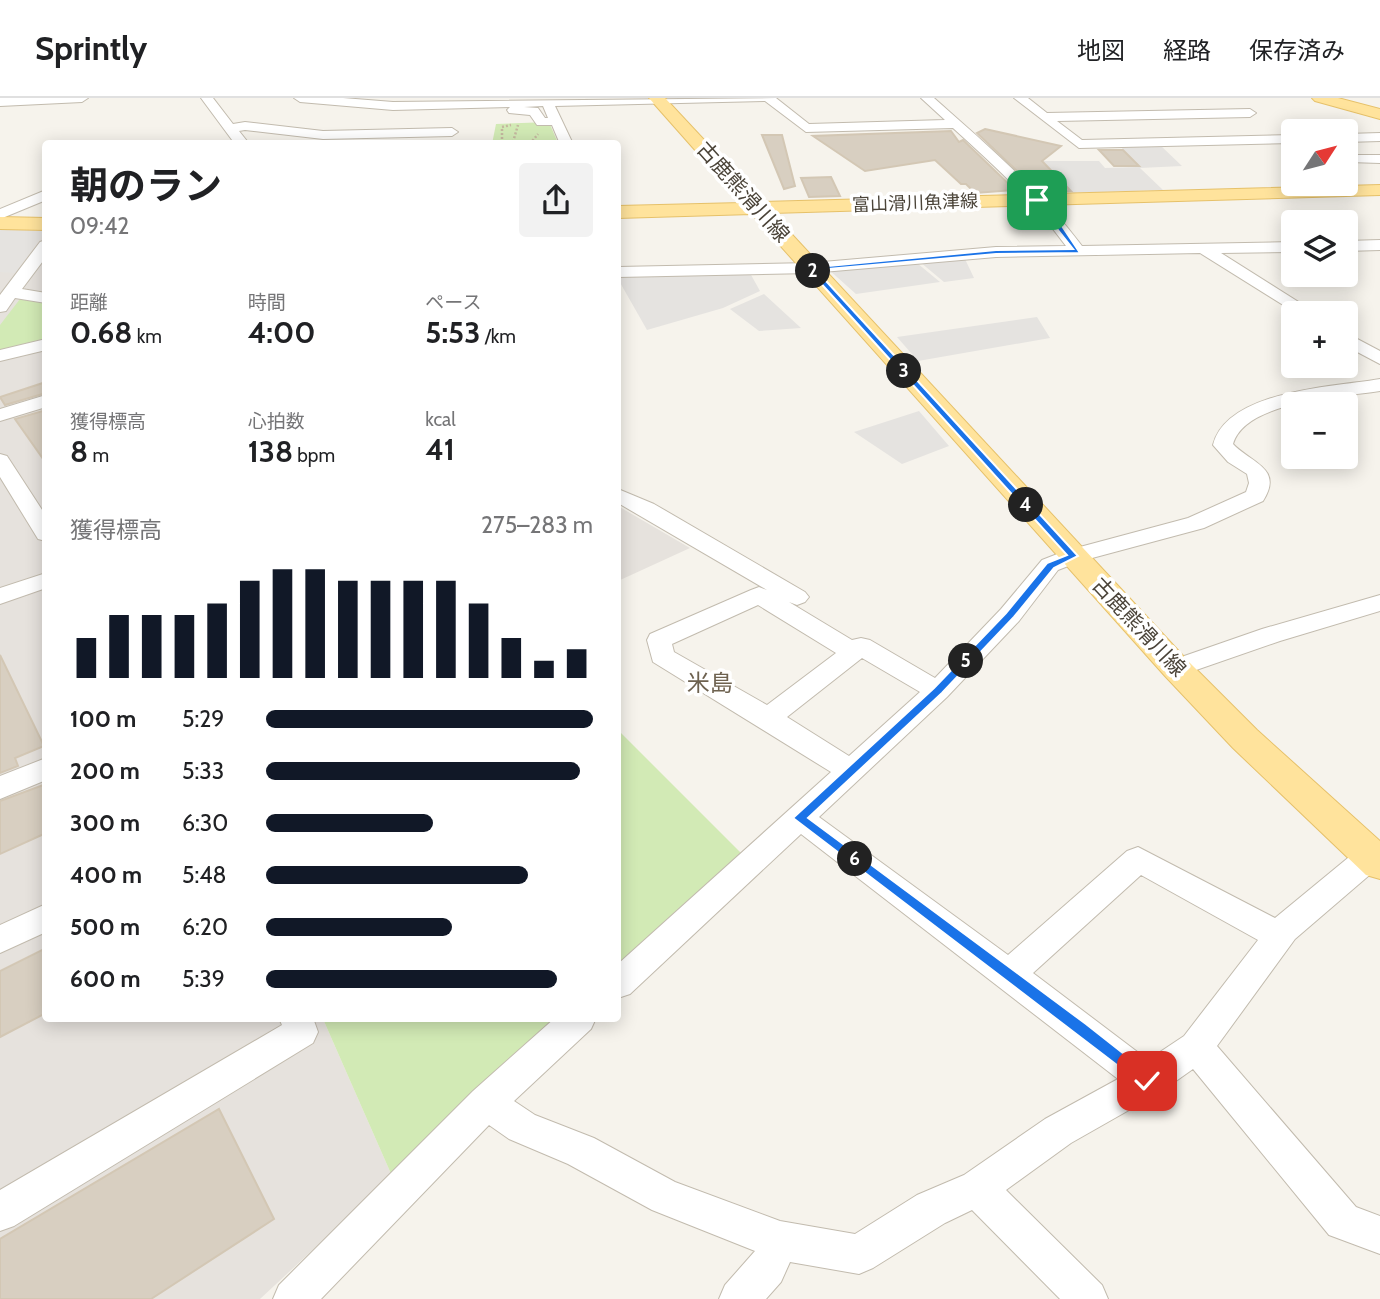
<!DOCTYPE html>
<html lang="ja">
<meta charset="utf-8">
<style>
:root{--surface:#fff;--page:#f2f2f2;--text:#202124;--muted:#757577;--line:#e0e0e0;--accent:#111827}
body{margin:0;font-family:Cabin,"Noto Sans JP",sans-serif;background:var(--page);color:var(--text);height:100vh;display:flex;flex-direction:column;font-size:26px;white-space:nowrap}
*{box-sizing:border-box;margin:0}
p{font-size:23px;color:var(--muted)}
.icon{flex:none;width:38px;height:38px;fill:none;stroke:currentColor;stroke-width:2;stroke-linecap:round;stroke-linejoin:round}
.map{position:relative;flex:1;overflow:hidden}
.sheet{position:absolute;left:42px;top:42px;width:579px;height:882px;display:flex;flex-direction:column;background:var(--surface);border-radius:7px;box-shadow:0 4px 18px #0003}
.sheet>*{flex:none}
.needle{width:46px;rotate:54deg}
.fabs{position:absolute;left:1281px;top:21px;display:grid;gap:14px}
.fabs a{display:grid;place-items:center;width:77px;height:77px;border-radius:7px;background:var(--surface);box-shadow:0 4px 18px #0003;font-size:35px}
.pin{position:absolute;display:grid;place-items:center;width:60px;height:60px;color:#fff;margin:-30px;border-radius:14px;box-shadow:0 4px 10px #0006}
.km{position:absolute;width:35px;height:35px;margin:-18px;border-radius:50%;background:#222;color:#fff;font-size:19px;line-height:35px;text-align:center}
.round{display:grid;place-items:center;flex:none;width:74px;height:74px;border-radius:7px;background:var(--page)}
.overview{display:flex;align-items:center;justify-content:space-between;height:119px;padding:0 28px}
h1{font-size:38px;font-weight:700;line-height:52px}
.stats{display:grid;grid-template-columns:repeat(3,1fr);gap:10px;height:119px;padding:7px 28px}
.stats div{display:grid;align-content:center}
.stats b{font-size:30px;font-weight:700}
.stats small{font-size:19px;font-weight:400}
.stats p{font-size:19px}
.chart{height:196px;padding:14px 28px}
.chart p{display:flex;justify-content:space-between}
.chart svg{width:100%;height:126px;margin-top:7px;stroke:var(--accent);stroke-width:6}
ul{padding:0 28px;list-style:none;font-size:23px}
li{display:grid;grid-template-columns:112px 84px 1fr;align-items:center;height:52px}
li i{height:18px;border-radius:9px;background:var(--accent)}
header{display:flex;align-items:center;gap:42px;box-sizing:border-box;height:98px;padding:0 35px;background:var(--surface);border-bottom:2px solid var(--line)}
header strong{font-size:33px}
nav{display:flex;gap:38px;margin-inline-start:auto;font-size:24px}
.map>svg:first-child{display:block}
</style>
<header>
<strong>Sprintly</strong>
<nav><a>地図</a><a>経路</a><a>保存済み</a></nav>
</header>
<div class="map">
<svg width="1380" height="1201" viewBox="0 0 1380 1201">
<rect width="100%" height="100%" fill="#f6f3ec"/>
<path fill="#e6e2dd" d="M 0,131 L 45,133 L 46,920 L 323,921 L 392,1078 L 260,1201 L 0,1201 Z
M 618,408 L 690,450 L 618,483 Z"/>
<path fill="#d2eab5" d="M 549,24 L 558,45 L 492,46 L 496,26 Z
M 20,201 L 45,205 L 45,242 L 0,255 L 0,227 Z
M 618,632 L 743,757 L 618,871 Z
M 323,921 L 564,921 L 392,1078 Z"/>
<path fill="#e5e3e0" d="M 1160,47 L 1182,68 L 1140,70 L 1163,92 L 1072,95 L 1056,78 L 1025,79 L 1005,63 L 1099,63 L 1105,70 L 1139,69 L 1120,48 Z
M 0,132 L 45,133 L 45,134 L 15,175 L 0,174 Z
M 965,161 L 974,180 L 944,184 L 920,164 Z
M 917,165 L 940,184 L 856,196 L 828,171 Z
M 750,175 L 760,193 L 723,210 L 647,232 L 618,181 L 618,177 Z
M 764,196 L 801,230 L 759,233 L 730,211 Z
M 1037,219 L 1050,240 L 918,263 L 897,239 Z
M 919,313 L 949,348 L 902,366 L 854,334 Z"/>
<path fill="#d8cfc1" stroke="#d3c7b4" stroke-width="2" d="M 985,31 L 1061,48 L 1042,63 L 1071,93 L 1042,94 L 1036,91 L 977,35 Z
M 951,33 L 959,44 L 963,42 L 1015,92 L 975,95 L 966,86 L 961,86 L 935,62 L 865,73 L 813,38 Z
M 762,37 L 782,37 L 795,88 L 784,91 Z
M 1099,52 L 1123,52 L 1139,68 L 1114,68 Z
M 831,79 L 840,98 L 809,99 L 801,80 Z
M 46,284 L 46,295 L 5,307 L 0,299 Z
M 46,312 L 46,365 L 15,321 Z
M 0,557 L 44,648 L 15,660 L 18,668 L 0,675 Z
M 46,686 L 46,735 L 0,756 L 0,703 Z
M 46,850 L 46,915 L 0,939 L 0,873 Z
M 219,1011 L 274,1121 L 151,1201 L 0,1201 L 0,1141 Z"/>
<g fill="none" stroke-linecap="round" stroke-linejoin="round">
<g stroke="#c2bbae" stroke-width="2">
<path id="minor" d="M 0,0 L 88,0 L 82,4 L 0,8 Z
M 201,0 L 213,0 L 233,26 L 245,24 L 323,33 L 452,30 L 458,34 L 452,38 L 323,41 L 245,32 L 239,33 L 247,43 L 245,46 L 235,46 Z
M 294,0 L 343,0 L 393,4 L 776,0 L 809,26 L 945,22 L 921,0 L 934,0 C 987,47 1039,91 1082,148 L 1293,144 L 1293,154 L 1221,155 L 1316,215 L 1296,215 L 1200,155 L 996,159 L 811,175 L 618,179 L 618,169 L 811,165 L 996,149 L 1066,148 C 1033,103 994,67 953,30 L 806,34 L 765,3 L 555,8 L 573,46 L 560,46 L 552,27 L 537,27 L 530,17 L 509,15 L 507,12 L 510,9 L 393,12 L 300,4 ZM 543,8 L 548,20 L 545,20 L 538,10 L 524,9 Z
M 1014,0 L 1028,0 L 1047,15 L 1250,11 L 1256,15 L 1250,19 L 1057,23 L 1082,42 L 1293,37 L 1293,45 L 1079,50 Z
M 1380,35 L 1380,43 L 1346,44 L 1346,36 Z
M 1346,50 L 1357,57 L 1380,57 L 1380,65 L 1349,64 L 1346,61 Z
M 46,92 L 46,102 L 0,121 L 0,111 Z
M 46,142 L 46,159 L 22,191 L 46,195 L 46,205 L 15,200 L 6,213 L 0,214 L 0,197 L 40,144 Z
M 1380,142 L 1380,152 L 1346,153 L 1346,143 Z
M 1346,235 L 1380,253 L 1380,266 L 1346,248 Z
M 46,241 L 46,252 L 0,263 L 0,252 Z
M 1380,281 L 1380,293 C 1342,299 1245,303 1233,346 C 1251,365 1284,370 1263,403 L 1204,430 L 1081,463 L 1058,472 L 1019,523 L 947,599 L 819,719 L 1008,857 L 1127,753 L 1138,749 L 1275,820 L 1360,750 L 1371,746 L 1380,749 L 1380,768 L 1295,841 L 1217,948 L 1356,1109 L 1380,1118 L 1380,1156 L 1329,1137 L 1193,971 L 1159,995 L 1071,1045 L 1006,1092 L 1102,1187 L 1108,1201 L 1060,1201 L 972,1112 L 945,1125 L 873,1170 L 859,1176 L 790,1164 L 781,1184 L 766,1201 L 719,1201 L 725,1187 L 755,1153 L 652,1112 L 568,1066 L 509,1041 L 489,1027 L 321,1201 L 273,1201 L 279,1187 L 473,993 L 555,920 L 596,920 L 591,931 L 514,1003 L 535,1017 L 594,1040 L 675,1084 L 780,1123 L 855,1136 L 917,1097 L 964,1077 L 1045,1021 L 1118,981 L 801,736 L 630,896 L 618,900 L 618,866 L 831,674 L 653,564 L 647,542 L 650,536 L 751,492 L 759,489 L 767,492 L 618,405 L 618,391 L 654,406 L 805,494 L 809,499 L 805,504 L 797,507 L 789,504 L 852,542 L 861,540 L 870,542 L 935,580 L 1001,511 L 1042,462 L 1065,453 L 1188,420 L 1246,394 L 1249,385 L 1247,376 L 1228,364 L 1213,347 C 1227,292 1334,289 1380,281 ZM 758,507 L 836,555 L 767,607 L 674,554 L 672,546 ZM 862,560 L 920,594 L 849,658 L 787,619 ZM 1141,777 L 1258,842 L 1184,938 L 1148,962 L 1033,875 Z
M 46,297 L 46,309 L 0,323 L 0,311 Z
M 0,356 L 7,358 L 46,418 L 46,443 L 38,441 L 0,379 Z
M 46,475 L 46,490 L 0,506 L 0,490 Z
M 1380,497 L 1380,513 L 1280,543 L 1176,579 L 1167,576 L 1163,570 L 1167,564 L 1262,531 Z
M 46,660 L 46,682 L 0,701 L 0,678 Z
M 46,806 L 46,834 L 0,855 L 0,827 Z
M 279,920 L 313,920 L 318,934 L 313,945 L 14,1128 L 0,1133 L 0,1092 L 282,927 Z"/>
</g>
<g stroke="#e6c16a" stroke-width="2">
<path id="major" d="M 649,0 L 665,0 L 762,104 L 1380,87 L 1380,97 L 772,115 L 1187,562 L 1257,632 L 1380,743 L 1380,781 L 1366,777 L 1233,650 L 1165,578 L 752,116 L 618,120 L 618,108 L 742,105 Z
M 1312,0 L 1338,0 L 1380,11 L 1380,21 L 1315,3 Z
M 0,119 L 46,120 L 46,132 L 0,131 Z"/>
</g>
<path stroke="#c4b79f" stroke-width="2.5" stroke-dasharray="2 2" stroke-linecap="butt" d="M 513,44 L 518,27
M 502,45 L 502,29 L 511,27
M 530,46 L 538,36"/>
<use href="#minor" fill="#fff" fill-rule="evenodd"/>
<use href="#major" fill="#ffe39c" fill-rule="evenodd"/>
</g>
<path fill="#1a73e8" stroke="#fff" stroke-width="2" d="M 1037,100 L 1052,113 L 1080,155 L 996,156 L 816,172 L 1078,458 L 1054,470 L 1014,519 L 942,595 L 808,720 L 1086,926 L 1152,978 L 1154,983 L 1152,988 L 1147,990 L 793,720 L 934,590 L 1006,515 L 1047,465 L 1067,457 L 807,170 L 996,152 L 1073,151 L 1034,102 Z"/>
<g text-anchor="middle" stroke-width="7" stroke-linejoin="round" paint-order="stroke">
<g font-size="18" fill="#4b4439" stroke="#fff">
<text transform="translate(915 105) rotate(-2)" y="6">富山滑川魚津線</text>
</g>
<g font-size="21" fill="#4b4439" stroke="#fff">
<text transform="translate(743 94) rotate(48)" y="7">古鹿熊滑川線</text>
<text transform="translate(1139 529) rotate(47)" y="7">古鹿熊滑川線</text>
</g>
<g font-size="23" fill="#6e6250" stroke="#fff">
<text x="710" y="593">米島</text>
</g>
</g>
</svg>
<div class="fabs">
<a><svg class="needle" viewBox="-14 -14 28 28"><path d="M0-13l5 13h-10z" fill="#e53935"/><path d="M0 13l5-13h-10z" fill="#757577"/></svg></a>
<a><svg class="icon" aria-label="layers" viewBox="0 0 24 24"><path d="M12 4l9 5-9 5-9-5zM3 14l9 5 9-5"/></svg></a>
<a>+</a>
<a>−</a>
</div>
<div class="pin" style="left:1037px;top:102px;background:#1e9e55"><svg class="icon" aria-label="arrive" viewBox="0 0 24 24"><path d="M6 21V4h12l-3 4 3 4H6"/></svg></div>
<div class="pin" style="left:1147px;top:983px;background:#d93025"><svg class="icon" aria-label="check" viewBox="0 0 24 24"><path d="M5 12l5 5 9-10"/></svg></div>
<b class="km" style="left:813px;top:173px">2</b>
<b class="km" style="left:904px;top:273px">3</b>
<b class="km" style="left:1026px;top:407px">4</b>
<b class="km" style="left:966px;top:563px">5</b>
<b class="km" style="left:855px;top:761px">6</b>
<section class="sheet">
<div class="overview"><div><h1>朝のラン</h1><p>09:42</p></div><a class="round"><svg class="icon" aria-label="share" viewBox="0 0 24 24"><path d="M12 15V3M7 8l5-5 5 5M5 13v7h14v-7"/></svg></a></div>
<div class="stats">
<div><p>距離</p><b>0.68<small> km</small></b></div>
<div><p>時間</p><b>4:00</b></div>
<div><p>ペース</p><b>5:53<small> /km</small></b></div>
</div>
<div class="stats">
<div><p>獲得標高</p><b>8<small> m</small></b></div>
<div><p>心拍数</p><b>138<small> bpm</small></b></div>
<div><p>kcal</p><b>41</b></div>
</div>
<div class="chart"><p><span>獲得標高</span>275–283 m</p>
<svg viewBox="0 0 160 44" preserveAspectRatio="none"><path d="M5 44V30M15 44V22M25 44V22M35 44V22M45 44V18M55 44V10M65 44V6M75 44V6M85 44V10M95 44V10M105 44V10M115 44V10M125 44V18M135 44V30M145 44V38M155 44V34"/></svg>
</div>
<ul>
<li><b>100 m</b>5:29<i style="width:100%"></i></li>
<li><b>200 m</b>5:33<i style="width:96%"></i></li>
<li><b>300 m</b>6:30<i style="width:51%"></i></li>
<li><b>400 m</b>5:48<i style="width:80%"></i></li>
<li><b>500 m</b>6:20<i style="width:57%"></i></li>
<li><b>600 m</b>5:39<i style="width:89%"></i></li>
</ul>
</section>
</div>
